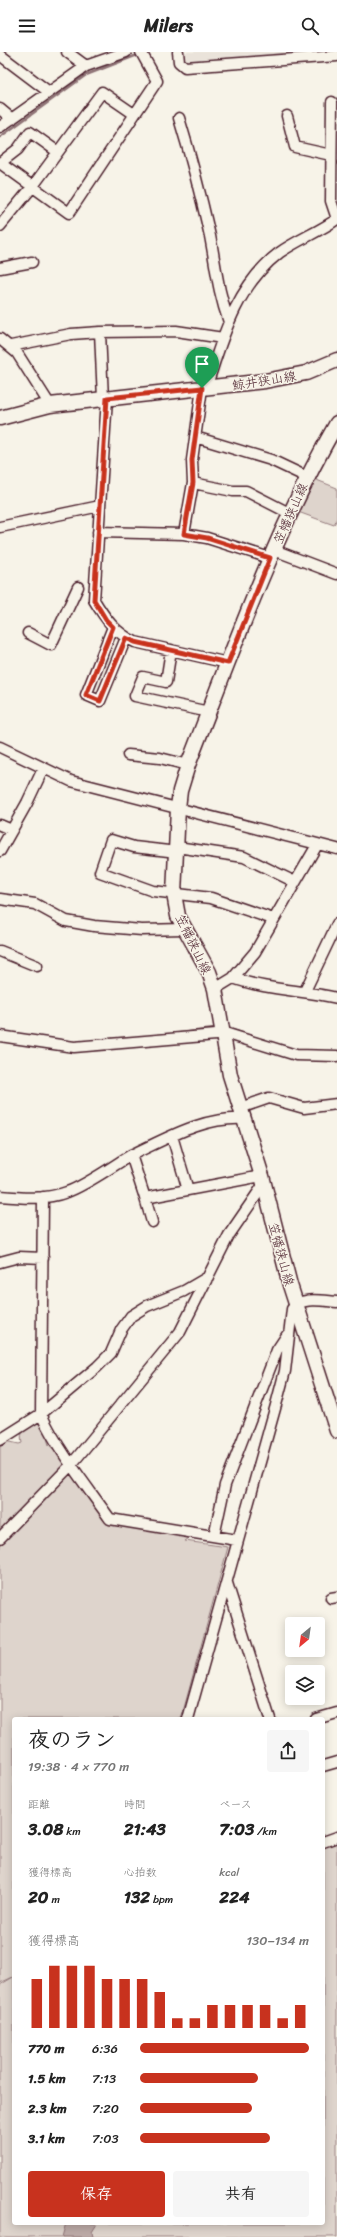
<!DOCTYPE html>
<html lang="ja">
<meta charset="utf-8">
<style>
:root{--surface:#fff;--page:#f6f6f6;--text:#222;--muted:#767676;--accent:#c8321e}
body{margin:0;font-family:Sriracha,"Klee One",sans-serif;background:var(--page);color:var(--text);height:100vh;display:flex;flex-direction:column;font-size:15px;white-space:nowrap}
*{box-sizing:border-box;margin:0}
p{font-size:13px;color:var(--muted)}
.icon{flex:none;width:22px;height:22px;fill:none;stroke:currentColor;stroke-width:2;stroke-linecap:round;stroke-linejoin:round}
.map{position:relative;flex:1;overflow:hidden}
.details{position:absolute;left:12px;top:1665px;width:313px;height:508px;display:flex;flex-direction:column;background:var(--surface);border-radius:4px;box-shadow:0 2px 10px #0003}
.details>*{flex:none}
.needle{width:26px;rotate:209deg}
.fabs{position:absolute;left:285px;top:1565px;display:grid;gap:8px}
.fabs a{display:grid;place-items:center;width:40px;height:40px;border-radius:4px;background:var(--surface);box-shadow:0 2px 10px #0003;font-size:20px}
.pin{position:absolute;display:grid;place-items:center;width:34px;height:34px;color:#fff;margin:-41px -17px;border-radius:50% 50% 50% 0;rotate:-45deg;box-shadow:0 0 4px #0007}
.pin .icon{rotate:45deg}
.round{display:grid;place-items:center;flex:none;width:42px;height:42px;border-radius:4px;background:var(--page)}
.summary{display:flex;align-items:center;justify-content:space-between;height:68px;padding:0 16px}
h1{font-size:22px;font-weight:700;line-height:30px}
.figures{display:grid;grid-template-columns:repeat(3,1fr);gap:6px;height:68px;padding:4px 16px}
.figures div{display:grid;align-content:center}
.figures b{font-size:17px;font-weight:700}
.figures small{font-size:11px;font-weight:400}
.figures p{font-size:11px}
.chart{height:112px;padding:8px 16px}
.chart p{display:flex;justify-content:space-between}
.chart svg{width:100%;height:72px;margin-top:4px;stroke:var(--accent);stroke-width:6}
.button{display:flex;gap:8px;margin-top:auto;padding:8px 16px}
.button a{flex:1;height:46px;border-radius:4px;background:var(--accent);color:#fff;font-size:16px;font-weight:700;line-height:46px;text-align:center}
.button a+a{background:var(--page);color:var(--text)}
ul{padding:0 16px;list-style:none;font-size:13px}
li{display:grid;grid-template-columns:64px 48px 1fr;align-items:center;height:30px}
li i{height:10px;border-radius:5px;background:var(--accent)}
header{display:flex;justify-content:space-between;align-items:center;height:52px;padding:0 16px;background:var(--surface);font-size:18px;font-weight:700}
.map>svg:first-child{display:block}
</style>
<header><svg class="icon" aria-label="menu" viewBox="0 0 24 24"><path d="M4 6h16M4 12h16M4 18h16"/></svg>Milers<svg class="icon" aria-label="search" viewBox="0 0 24 24"><circle cx="10" cy="10" r="6"/><path d="M15 15l6 6"/></svg></header>
<div class="map">
<svg width="337" height="2185" viewBox="0 0 337 2185">
<rect width="100%" height="100%" fill="#f7f3e8"/>
<filter id="ink" filterUnits="userSpaceOnUse"><feTurbulence type="fractalNoise" baseFrequency=".025" numOctaves="2"/><feDisplacementMap in="SourceGraphic" scale="8" xChannelSelector="R" yChannelSelector="G"/><feConvolveMatrix kernelMatrix="1 2 1 2 8 2 1 2 1" color-interpolation-filters="sRGB"/></filter>
<g filter="url(#ink)">
<path fill="#eae3da" d="M 180,0 L 337,0 L 185,13 Z"/>
<path fill="#ded4cc" stroke="#947a7c" d="M 314,427 L 337,436 L 337,466 L 334,473 L 298,460 Z
M 35,1370 L 43,1372 L 49,1393 L 61,1404 L 63,1413 L 71,1418 L 108,1469 L 116,1473 L 122,1472 L 188,1482 L 189,1486 L 185,1489 L 228,1495 L 181,1667 L 14,1667 L 14,2171 L 323,2171 L 323,1793 L 337,1788 L 337,2185 L 0,2185 L 0,1933 L 13,1925 L 0,1931 L 0,1393 L 6,1389 L 19,1392 L 22,1391 C 19,1379 25,1376 35,1370 Z"/>
<path fill="#bcaaa7" stroke="#8e7275" d="M 66,2171 L 97,2171 L 97,2172 L 92,2180 L 93,2185 L 62,2185 Z"/>
<g fill="none" stroke-linecap="round" stroke-linejoin="round">
<path stroke="#8e7275" stroke-width="2.5" d="M 0,85 L 86,23 L 140,2
M 232,978 L 260,987
M 173,982 L 214,977
M 113,987 L 126,986"/>
<g stroke="#4a1f2b" stroke-width="13">
<path id="minor" d="M 67,0 L 86,14
M 178,0 L 179,10 L 185,15 L 337,4
M 0,3 L 49,40
M 332,50 L 331,149 L 337,167
M 0,57 L 12,67
M 287,64 L 295,95 L 331,103
M 179,66 C 191,105 201,144 210,184 C 216,215 218,240 229,270
M 0,75 L 86,14 L 126,0
M 0,111 L 69,161 L 157,29 L 141,0
M 0,111 L 18,97 L 30,80 L 58,100
M 0,174 L 33,134 L 102,40 L 134,62
M 0,216 L 32,210
M 100,280 L 103,347
M 0,287 L 17,301 L 50,353
M 11,294 L 71,282 L 100,280 L 176,279 L 223,286
M 206,336 C 222,287 236,234 279,201 C 297,188 319,180 337,167
M 107,346 L 94,548 C 105,566 115,581 135,590 L 228,611
M 195,385 L 271,408 L 307,425
M 193,431 L 233,439 L 246,439 L 291,462
M 0,475 L 100,454
M 98,480 L 184,482 L 207,486 L 270,506
M 184,482 L 193,431 L 192,408 L 202,336
M 274,498 L 337,522
M 113,575 L 86,643 L 100,649 L 126,586
M 28,581 L 51,593 L 78,535
M 171,598 L 166,630 L 143,625 L 135,644 L 209,660
M 0,695 L 71,729 L 337,797
M 128,703 L 160,706 L 188,713
M 0,773 L 12,778
M 177,795 L 244,805 L 295,830
M 0,799 L 27,751 L 43,717
M 177,800 L 134,795 L 111,788 L 100,820 L 153,839 L 211,846 L 273,867
M 0,847 L 35,852 L 66,869 L 94,874 L 142,878 L 183,877
M 0,899 L 37,914
M 233,926 C 266,938 302,938 337,946
M 215,937 L 233,926 L 255,900 L 317,793
M 305,939 L 337,872
M 0,984 L 74,995 L 228,982 L 296,1003 L 337,1004
M 240,1056 L 269,1046 L 304,1056 L 337,1052
M 244,1067 C 202,1065 168,1086 131,1103 L 145,1146 L 262,1124
M 172,1084 L 188,1138
M 0,1144 C 22,1146 46,1148 67,1140 C 85,1134 113,1114 131,1103
M 43,1145 L 41,1362 C 59,1400 86,1433 110,1467 L 237,1488
M 145,1146 L 152,1170
M 0,1210 L 19,1205 L 43,1206
M 0,1388 L 41,1362 L 97,1315 L 111,1301 L 121,1278 L 131,1264 L 147,1254 L 184,1239 L 208,1225
M 214,1484 L 225,1433 L 277,1298 L 287,1283
M 0,1486 L 71,1413 L 180,1280 L 229,1183 L 264,1132
M 227,1531 L 270,1667
M 331,1546 L 337,1545
M 188,1667 L 276,1353 L 285,1319 L 292,1257 C 301,1244 323,1249 337,1250
M 316,1667 L 337,1661
M 323,1714 L 337,1710
M 323,1790 L 337,1785"/>
</g>
<g stroke="#4a1f2b" stroke-width="17">
<path id="secondary" d="M 0,366 L 50,353 L 265,329 L 306,321 L 337,308
M 337,371 C 275,479 233,598 188,713 L 180,739 L 178,756 L 174,842 L 178,864 L 209,920 L 215,937 L 230,1023 L 262,1124 L 290,1233 L 337,1379"/>
</g>
<use href="#minor" stroke="#f7f3e8" stroke-width="10"/>
<use href="#secondary" stroke="#f7f3e8" stroke-width="14"/>
</g>
</g>
<g fill="none" stroke-linecap="round" stroke-linejoin="round" filter="url(#ink)">
<g stroke="#fff" stroke-width="8">
<path id="route" d="M 202,336 L 192,408 L 193,431 L 184,482 L 207,486 L 270,506 L 228,611 L 135,590 L 126,586 L 100,649 L 86,643 L 113,575 L 106,568 L 94,548 L 107,346 Z"/>
</g>
<use href="#route" stroke="#c8321e" stroke-width="5"/>
</g>
<g text-anchor="middle" stroke-width="3" stroke-linejoin="round" paint-order="stroke">
<g font-size="13" fill="#4a1f2b" stroke="#f7f3e8">
<text transform="translate(264 328) rotate(-9)" y="5">鯨井狭山線</text>
<text transform="translate(290 461) rotate(-66)" y="5">笠幡狭山線</text>
<text transform="translate(194 892) rotate(64)" y="5">笠幡狭山線</text>
<text transform="translate(282 1202) rotate(75)" y="5">笠幡狭山線</text>
</g>
</g>
</svg>
<div class="fabs">
<a><svg class="needle" viewBox="-14 -14 28 28"><path d="M0-13l5 13h-10z" fill="#e53935"/><path d="M0 13l5-13h-10z" fill="#767676"/></svg></a>
<a><svg class="icon" aria-label="layers" viewBox="0 0 24 24"><path d="M12 4l9 5-9 5-9-5zM3 14l9 5 9-5"/></svg></a>
</div>
<div class="pin" style="left:202px;top:336px;background:#1e9e55"><svg class="icon" aria-label="arrive" viewBox="0 0 24 24"><path d="M6 21V4h12l-3 4 3 4H6"/></svg></div>
<section class="details">
<div class="summary"><div><h1>夜のラン</h1><p>19:38 · 4 × 770 m</p></div><a class="round"><svg class="icon" aria-label="share" viewBox="0 0 24 24"><path d="M12 15V3M7 8l5-5 5 5M5 13v7h14v-7"/></svg></a></div>
<div class="figures">
<div><p>距離</p><b>3.08<small> km</small></b></div>
<div><p>時間</p><b>21:43</b></div>
<div><p>ペース</p><b>7:03<small> /km</small></b></div>
</div>
<div class="figures">
<div><p>獲得標高</p><b>20<small> m</small></b></div>
<div><p>心拍数</p><b>132<small> bpm</small></b></div>
<div><p>kcal</p><b>224</b></div>
</div>
<div class="chart"><p><span>獲得標高</span>130–134 m</p>
<svg viewBox="0 0 160 44" preserveAspectRatio="none"><path d="M5 44V14M15 44V6M25 44V6M35 44V6M45 44V14M55 44V14M65 44V14M75 44V22M85 44V38M95 44V38M105 44V30M115 44V30M125 44V30M135 44V30M145 44V38M155 44V30"/></svg>
</div>
<ul>
<li><b>770 m</b>6:36<i style="width:100%"></i></li>
<li><b>1.5 km</b>7:13<i style="width:70%"></i></li>
<li><b>2.3 km</b>7:20<i style="width:66%"></i></li>
<li><b>3.1 km</b>7:03<i style="width:77%"></i></li>
</ul>
<div class="button"><a>保存</a><a>共有</a></div>
</section>
</div>
